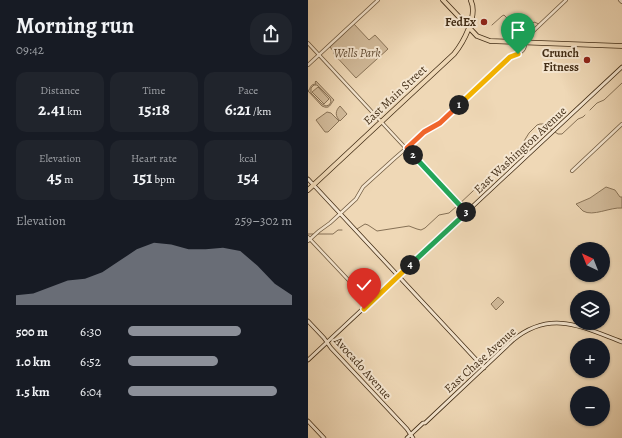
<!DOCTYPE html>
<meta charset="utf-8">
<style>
:root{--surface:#171b24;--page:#20242c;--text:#f1f3f6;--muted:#9ea1a6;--accent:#8c9099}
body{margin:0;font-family:Alegreya,serif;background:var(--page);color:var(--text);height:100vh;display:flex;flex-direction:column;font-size:15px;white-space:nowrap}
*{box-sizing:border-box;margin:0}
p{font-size:13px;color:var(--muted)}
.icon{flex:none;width:22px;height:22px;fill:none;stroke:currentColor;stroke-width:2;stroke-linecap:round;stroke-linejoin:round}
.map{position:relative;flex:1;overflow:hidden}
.drawer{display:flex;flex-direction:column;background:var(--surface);width:308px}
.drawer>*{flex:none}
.needle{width:26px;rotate:317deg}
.buttons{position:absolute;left:262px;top:242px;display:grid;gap:8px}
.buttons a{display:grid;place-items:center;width:40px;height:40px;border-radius:50%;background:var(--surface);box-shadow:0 1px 3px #0004;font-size:20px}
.pin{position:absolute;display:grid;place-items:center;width:34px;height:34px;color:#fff;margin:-41px -17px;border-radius:50% 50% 50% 0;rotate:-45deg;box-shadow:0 0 4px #0007}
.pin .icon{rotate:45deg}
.km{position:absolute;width:20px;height:20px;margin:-10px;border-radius:50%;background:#222;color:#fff;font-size:11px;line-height:20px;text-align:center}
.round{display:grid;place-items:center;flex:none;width:42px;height:42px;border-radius:16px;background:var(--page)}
.overview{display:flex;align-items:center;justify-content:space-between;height:68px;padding:0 16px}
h1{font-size:22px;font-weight:700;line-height:30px}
.stats{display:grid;grid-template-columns:repeat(3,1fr);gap:6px;height:68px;padding:4px 16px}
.stats div{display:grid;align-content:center;border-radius:10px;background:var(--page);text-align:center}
.stats b{font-size:17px;font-weight:700}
.stats small{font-size:11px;font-weight:400}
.stats p{font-size:11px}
.chart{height:112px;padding:8px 16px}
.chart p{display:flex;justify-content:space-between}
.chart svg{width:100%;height:72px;margin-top:4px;fill:var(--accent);opacity:.7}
ul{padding:0 16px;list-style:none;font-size:13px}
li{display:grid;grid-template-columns:64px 48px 1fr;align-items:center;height:30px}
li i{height:10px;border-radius:5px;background:var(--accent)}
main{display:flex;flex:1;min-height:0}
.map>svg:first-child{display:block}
</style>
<main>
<section class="drawer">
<div class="overview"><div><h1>Morning run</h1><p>09:42</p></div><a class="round"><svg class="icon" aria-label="share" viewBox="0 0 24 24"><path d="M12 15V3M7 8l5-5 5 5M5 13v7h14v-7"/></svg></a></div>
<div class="stats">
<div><p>Distance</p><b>2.41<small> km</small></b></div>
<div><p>Time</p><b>15:18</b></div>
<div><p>Pace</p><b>6:21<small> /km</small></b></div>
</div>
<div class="stats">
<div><p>Elevation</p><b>45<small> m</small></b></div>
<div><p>Heart rate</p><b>151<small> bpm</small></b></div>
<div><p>kcal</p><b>154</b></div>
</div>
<div class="chart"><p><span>Elevation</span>259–302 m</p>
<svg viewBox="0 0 160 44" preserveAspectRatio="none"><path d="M0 44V38L10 37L20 33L30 29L40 28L50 24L60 17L70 10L80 6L90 7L100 10L110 10L120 9L130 11L140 20L150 31L160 38V44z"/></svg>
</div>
<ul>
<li><b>500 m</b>6:30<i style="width:69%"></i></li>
<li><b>1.0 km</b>6:52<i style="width:55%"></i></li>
<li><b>1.5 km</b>6:04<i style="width:91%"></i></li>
</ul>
</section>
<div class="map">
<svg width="314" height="438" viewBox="0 0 314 438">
<rect width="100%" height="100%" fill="#efd8b6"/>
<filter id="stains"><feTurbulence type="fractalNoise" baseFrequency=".005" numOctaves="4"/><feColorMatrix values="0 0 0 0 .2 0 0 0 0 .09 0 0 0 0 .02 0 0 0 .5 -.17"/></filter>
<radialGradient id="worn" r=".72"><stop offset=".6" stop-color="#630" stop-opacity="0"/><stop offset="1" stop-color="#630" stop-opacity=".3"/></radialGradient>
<path fill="#d2bb9b" stroke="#8a7458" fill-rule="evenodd" d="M 46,24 L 61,40 L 67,35 L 80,49 L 48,78 L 25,53 L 26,52 L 22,47 Z
M 8,81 L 26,100 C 22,104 22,110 14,106 L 0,91 C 3,88 2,84 8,84 L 7,82 ZM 6,85 L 9,85 L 22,98 L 23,102 L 21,105 L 18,106 L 14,104 L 3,93 L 3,88 Z
M 10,87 L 21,99 L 16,104 L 4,92 Z
M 32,106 L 39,114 L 32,121 C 27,116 27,111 32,106 Z
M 19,112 L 23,113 L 31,121 L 20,132 L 17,132 L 8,120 Z
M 298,187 L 307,190 L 312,197 L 314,197 L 314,208 C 302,207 285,217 275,211 C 273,209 270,206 268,204 L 282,198 Z
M 190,297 L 196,302 L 188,310 L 183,304 Z"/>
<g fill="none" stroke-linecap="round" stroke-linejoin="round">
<path stroke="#867156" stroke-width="1" d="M 184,25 L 194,16 L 196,15 L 213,33 L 215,32
M 220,27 L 226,22 L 231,24
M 282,110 L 289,103 L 296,100 L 314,83
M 247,132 L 250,134 L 254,134 L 270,119 L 275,117 L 277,115
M 49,229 L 57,224 L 60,225 L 69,231 L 101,226 L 109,229 L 113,230 L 117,228 L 131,215 L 141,213 L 149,206 L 213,146 L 221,133 L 229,125 L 232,124 L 237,124 L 244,130
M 0,234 L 5,234
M 9,234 L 25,234 L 30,230 L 34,230"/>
<g stroke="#6d583e" stroke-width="4">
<path id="tertiary" d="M 312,0 L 314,2
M 0,43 L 158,213
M 0,65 L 70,0
M 264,171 L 314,124
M 0,237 L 62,303
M 0,241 L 11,231 L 22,223 L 48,199 L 55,187 L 87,158 L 116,133 L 129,125 L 136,119 L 202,57 C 208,54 216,53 217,45 C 218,41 218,39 220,36 L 258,0"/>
</g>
<g stroke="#422d16" stroke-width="4.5">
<path id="secondary" d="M 0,179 L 176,368
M 0,321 L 16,338 L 23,348 L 99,429 L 105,438
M 0,360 L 314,67
M 0,421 L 16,438
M 99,438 L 115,423 L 117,423 L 205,340 C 243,309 274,327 314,342"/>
</g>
<g stroke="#422d16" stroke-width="5.5">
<path id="primary" d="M 135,0 L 169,36 L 182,41 L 314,46
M 0,190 L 146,54 C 155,43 170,16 163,1"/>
</g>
<use href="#tertiary" stroke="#f5e6d0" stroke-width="2.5"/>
<use href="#secondary" stroke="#f5e6d0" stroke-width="3"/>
<use href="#primary" stroke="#efd8b6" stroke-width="4"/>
</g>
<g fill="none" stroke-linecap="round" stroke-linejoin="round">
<g stroke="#fff" stroke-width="8">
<path id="split-1" d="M 151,105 L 202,57 L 210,54"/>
</g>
<g stroke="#fff" stroke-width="8">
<path id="split-2" d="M 105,155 L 99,148 L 116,132 L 132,123 L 151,105"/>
</g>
<g stroke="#fff" stroke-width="8">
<path id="split-3" d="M 105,155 L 158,212"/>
</g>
<g stroke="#fff" stroke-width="8">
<path id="split-4" d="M 102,265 L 158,213 L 158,212"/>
</g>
<g stroke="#fff" stroke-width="8">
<path id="split-5" d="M 56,309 L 102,265"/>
</g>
<use href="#split-1" stroke="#f5b400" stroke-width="5"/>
<use href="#split-2" stroke="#f0652b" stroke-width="5"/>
<use href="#split-3" stroke="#22a559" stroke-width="5"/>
<use href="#split-4" stroke="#22a559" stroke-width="5"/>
<use href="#split-5" stroke="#f5b400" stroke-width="5"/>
</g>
<g fill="#8f2418" stroke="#f5e6d0" stroke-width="1.5">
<circle cx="176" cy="22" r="4"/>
<circle cx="279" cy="60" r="4"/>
</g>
<g text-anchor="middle" stroke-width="4" stroke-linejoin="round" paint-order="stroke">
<g font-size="12" font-weight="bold" fill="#422d16" stroke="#f5e6d0" text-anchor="end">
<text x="168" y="26">FedEx</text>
<text x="271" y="57">Crunch<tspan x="271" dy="14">Fitness</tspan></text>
</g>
<g font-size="12" font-style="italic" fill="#5f4931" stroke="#f5e6d0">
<text x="49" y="57">Wells Park</text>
</g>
<g font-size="12" fill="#422d16" stroke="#f5e6d0">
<text transform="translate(87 95) rotate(-43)" y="4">East Main Street</text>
<text transform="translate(212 150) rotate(-43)" y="4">East Washington Avenue</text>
<text transform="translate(172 360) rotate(-42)" y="4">East Chase Avenue</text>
<text transform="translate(55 368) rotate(48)" y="4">Avocado Avenue</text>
</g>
</g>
<rect width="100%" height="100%" filter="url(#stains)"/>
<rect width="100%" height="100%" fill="url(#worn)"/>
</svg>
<div class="buttons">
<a><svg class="needle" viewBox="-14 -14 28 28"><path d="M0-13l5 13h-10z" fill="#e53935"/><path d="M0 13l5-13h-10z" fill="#9ea1a6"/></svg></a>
<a><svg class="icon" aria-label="layers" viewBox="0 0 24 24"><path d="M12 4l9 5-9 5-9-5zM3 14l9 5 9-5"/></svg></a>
<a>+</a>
<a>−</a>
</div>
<div class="pin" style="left:210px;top:54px;background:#1e9e55"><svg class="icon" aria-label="arrive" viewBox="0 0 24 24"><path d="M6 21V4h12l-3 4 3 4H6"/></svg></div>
<div class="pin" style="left:56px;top:309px;background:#d93025"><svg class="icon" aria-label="check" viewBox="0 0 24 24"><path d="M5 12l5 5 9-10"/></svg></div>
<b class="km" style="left:151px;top:105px">1</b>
<b class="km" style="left:105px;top:155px">2</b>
<b class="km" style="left:158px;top:212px">3</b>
<b class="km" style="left:102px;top:265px">4</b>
</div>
</main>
